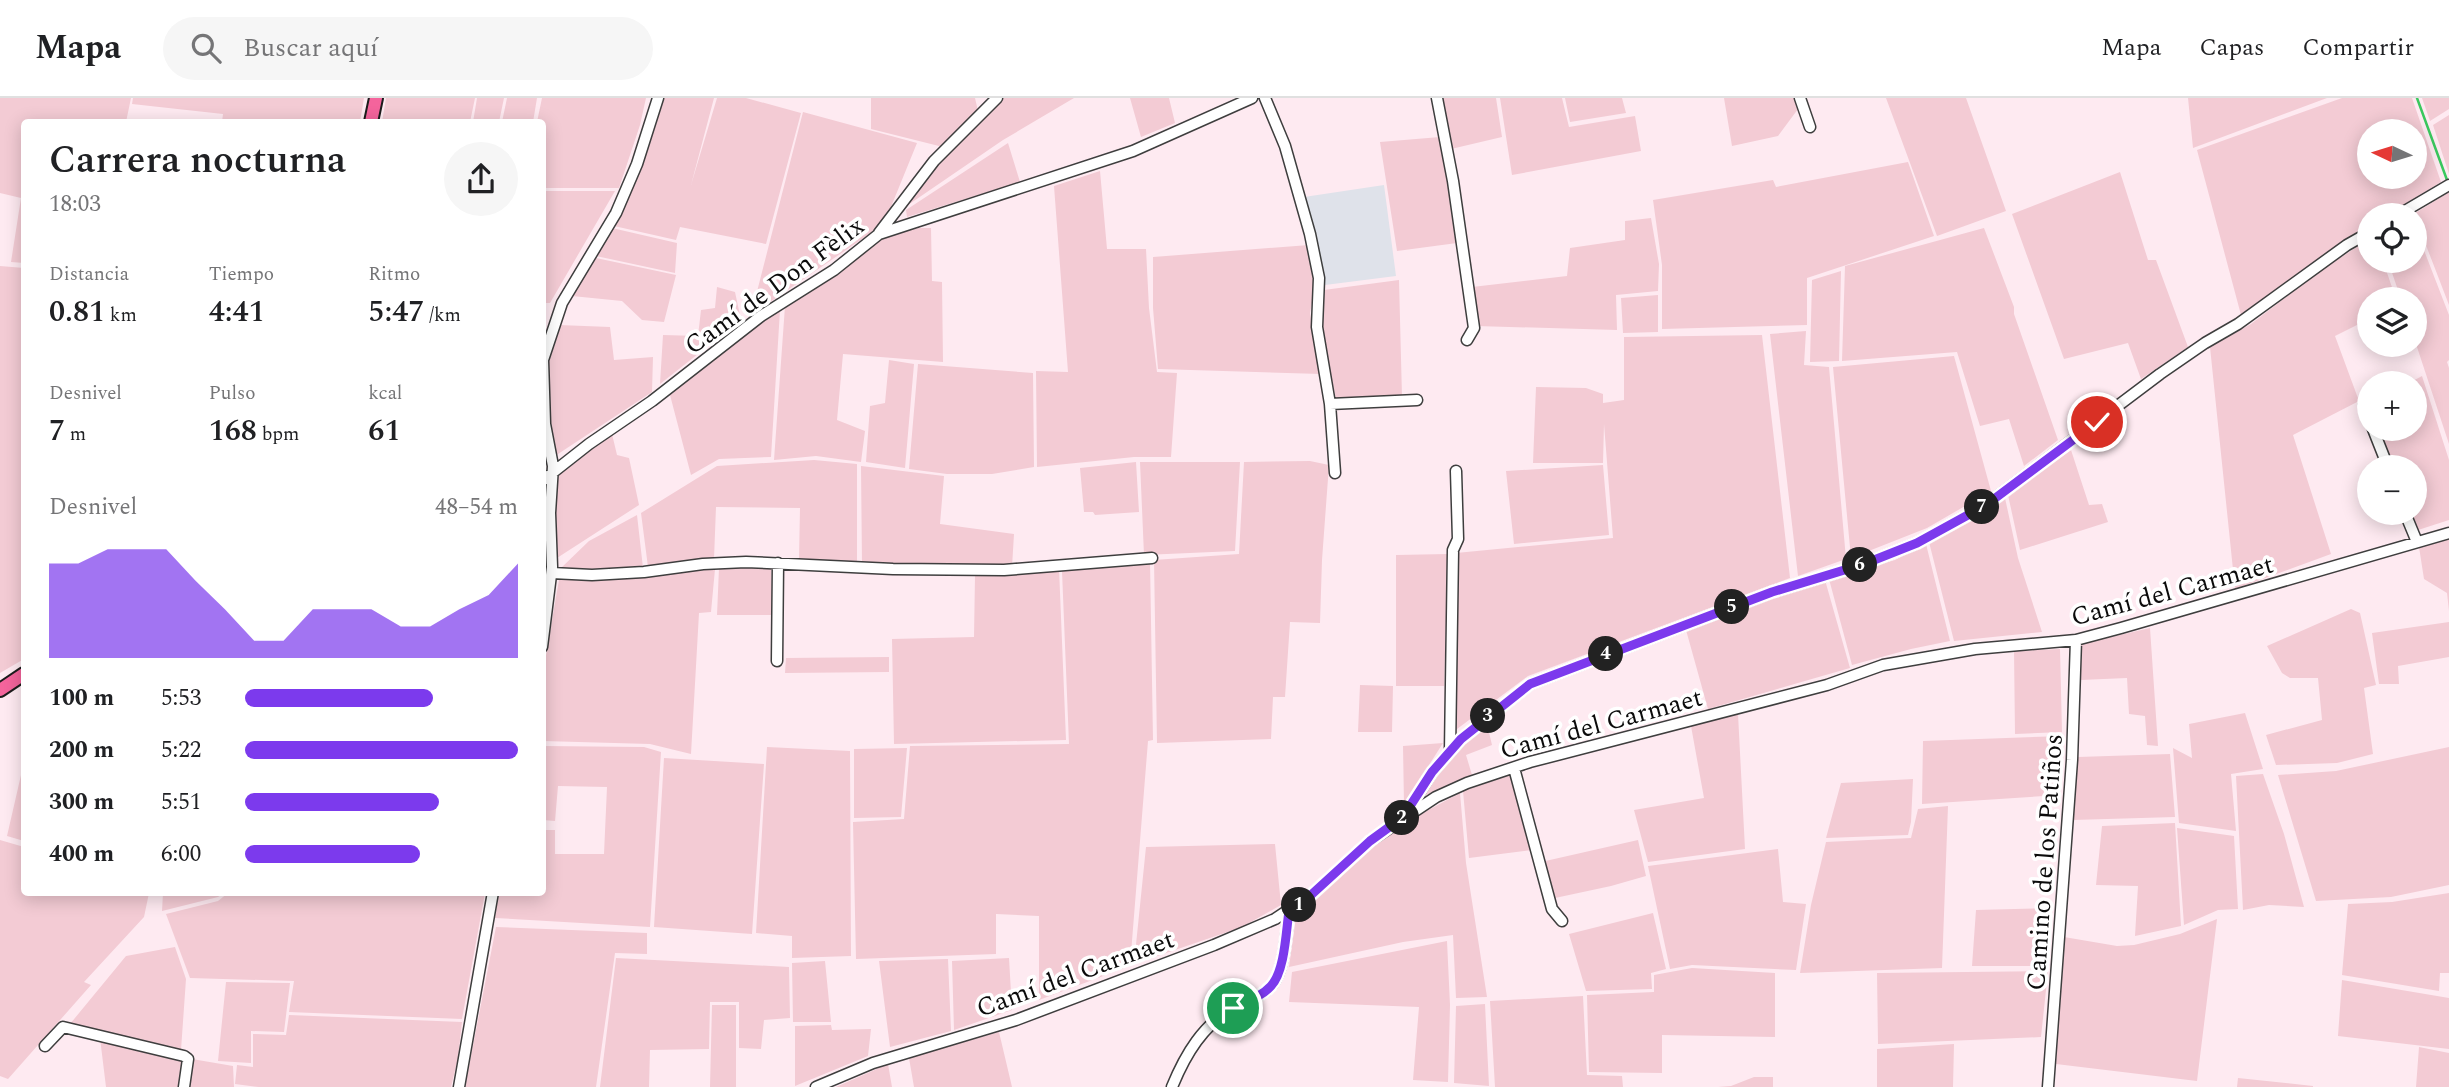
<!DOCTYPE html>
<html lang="es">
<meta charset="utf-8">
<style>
:root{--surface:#fff;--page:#f6f6f6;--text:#202124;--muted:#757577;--line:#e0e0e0;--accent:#7c3aed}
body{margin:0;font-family:Spectral,serif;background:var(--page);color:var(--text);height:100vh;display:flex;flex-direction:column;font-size:26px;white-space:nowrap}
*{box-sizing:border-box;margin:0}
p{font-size:23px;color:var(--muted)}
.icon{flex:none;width:38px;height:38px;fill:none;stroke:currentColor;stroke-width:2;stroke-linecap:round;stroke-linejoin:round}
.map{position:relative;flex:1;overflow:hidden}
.panel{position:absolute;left:21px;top:21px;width:525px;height:777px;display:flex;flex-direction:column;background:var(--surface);border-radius:7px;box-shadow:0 4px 18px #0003}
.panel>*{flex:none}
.needle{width:46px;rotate:274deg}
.buttons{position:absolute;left:2357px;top:21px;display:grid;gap:14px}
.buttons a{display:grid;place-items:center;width:70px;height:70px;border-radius:50%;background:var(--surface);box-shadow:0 4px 18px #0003;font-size:35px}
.pin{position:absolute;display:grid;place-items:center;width:60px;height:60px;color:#fff;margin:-30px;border:4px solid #fff;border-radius:50%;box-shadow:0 2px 7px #0007}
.km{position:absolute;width:35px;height:35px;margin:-18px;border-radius:50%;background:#222;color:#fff;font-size:19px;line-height:35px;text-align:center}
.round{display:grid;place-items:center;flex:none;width:74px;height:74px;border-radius:37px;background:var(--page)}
.overview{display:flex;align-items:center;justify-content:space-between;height:119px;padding:0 28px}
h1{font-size:38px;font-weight:600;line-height:52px}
.figures{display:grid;grid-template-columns:repeat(3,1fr);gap:10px;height:119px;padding:7px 28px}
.figures div{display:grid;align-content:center}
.figures b{font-size:30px;font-weight:600}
.figures small{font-size:19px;font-weight:400}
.figures p{font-size:19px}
.chart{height:196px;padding:14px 28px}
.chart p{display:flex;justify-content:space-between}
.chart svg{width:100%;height:126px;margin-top:7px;fill:var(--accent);opacity:.7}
ul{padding:0 28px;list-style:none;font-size:23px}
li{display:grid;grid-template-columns:112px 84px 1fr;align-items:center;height:52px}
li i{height:18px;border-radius:9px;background:var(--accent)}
header{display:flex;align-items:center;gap:42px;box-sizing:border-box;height:98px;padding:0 35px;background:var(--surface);border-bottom:2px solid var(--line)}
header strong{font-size:33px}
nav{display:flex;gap:38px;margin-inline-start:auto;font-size:24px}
.search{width:490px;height:63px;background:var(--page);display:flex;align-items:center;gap:18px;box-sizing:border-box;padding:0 24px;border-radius:38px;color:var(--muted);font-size:26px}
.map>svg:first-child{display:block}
</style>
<header>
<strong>Mapa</strong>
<div class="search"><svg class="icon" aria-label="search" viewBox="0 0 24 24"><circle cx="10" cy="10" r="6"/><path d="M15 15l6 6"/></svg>Buscar aquí</div>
<nav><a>Mapa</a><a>Capas</a><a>Compartir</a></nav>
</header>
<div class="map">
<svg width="2449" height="989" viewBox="0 0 2449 989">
<rect width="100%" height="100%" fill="#feeaf1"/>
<path fill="#dfe2ea" d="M 1384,87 L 1396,178 L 1325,187 L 1318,145 L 1304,99 Z"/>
<path fill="#f3cbd4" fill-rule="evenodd" d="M 0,0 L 131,0 L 126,24 L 24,24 L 24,165 L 11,164 L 21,100 L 0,95 Z
M 133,0 L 364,0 L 360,24 L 222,24 L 223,16 L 132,6 Z
M 386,0 L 475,0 L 470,24 L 382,24 Z
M 477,0 L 504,0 L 499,24 L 473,24 Z
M 507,0 L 537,0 L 533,24 L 502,24 Z
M 542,0 L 646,0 L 640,27 L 619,90 L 543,90 L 542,24 L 537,24 Z
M 662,0 L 714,0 L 691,87 L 717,0 L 746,0 L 801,15 L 766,146 L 680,129 L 676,142 L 614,128 L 641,64 Z
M 871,0 L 975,0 L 978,13 L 943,49 L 871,31 Z
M 1003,0 L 1074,0 L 1003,42 L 908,107 L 938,65 Z
M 1130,0 L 1169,0 L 1175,25 L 1141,39 Z
M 1440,0 L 1496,0 L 1502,39 L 1451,51 Z
M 1500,0 L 1562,0 L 1569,29 L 1635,18 L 1641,53 L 1512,77 Z
M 1565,0 L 1622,0 L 1626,15 L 1570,24 Z
M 1724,0 L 1795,0 L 1798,11 L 1778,38 L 1732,48 Z
M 1886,0 L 1966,0 L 2006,113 L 1937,138 Z
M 2188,0 L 2327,0 L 2193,50 Z
M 2342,0 L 2412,0 L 2441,84 L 2386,117 L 2370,117 L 2369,127 L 2325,156 L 2241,217 L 2197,52 ZM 2370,33 L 2415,33 L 2415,79 L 2370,79 Z
M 2422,0 L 2449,0 L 2449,11 L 2430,23 Z
M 803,14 L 917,45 L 884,126 L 751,217 Z
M 2449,17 L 2449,76 L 2433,27 Z
M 1440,39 L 1457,145 L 1397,153 L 1380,44 Z
M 1008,45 L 1020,84 L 907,119 L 906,112 Z
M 1908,64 L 1934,138 L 1807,180 L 1807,227 L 1662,231 L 1662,167 L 1653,102 L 1773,82 L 1776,89 Z
M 1100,73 L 1107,151 L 1146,151 L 1149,210 L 1157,274 L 1177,275 L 1171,359 L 1134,359 L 1037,369 L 1036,273 L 1068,274 L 1054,88 Z
M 2120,74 L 2148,162 L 2156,162 L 2188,249 L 2141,281 L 2128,245 L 2064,261 L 2012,116 Z
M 543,93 L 615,93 L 550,205 L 543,205 Z
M 2449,94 L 2449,207 L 2414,116 Z
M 1651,120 L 1659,166 L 1658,193 L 1616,197 L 1617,232 L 1476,228 L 1472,189 L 1567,178 L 1570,150 L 1625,142 L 1625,123 Z
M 2415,129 L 2449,217 L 2449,262 L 2447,264 L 2449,270 L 2449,346 L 2415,243 L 2415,201 L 2401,201 L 2388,163 L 2415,163 Z
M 612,130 L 677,145 L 675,175 L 596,158 Z
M 918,130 L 931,130 L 932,183 L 942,184 L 943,264 L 843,256 L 837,322 L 865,333 L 861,364 L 816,358 L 774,362 L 785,208 L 879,141 Z
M 1984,130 L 2014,209 L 2014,216 L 2058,342 L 2024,368 L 2009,321 L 1980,328 L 1957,254 L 1842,263 L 1845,168 Z
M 2369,141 L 2370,163 L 2383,163 L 2396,201 L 2370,201 L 2369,221 L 2335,238 L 2359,303 L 2293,337 L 2331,456 L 2235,491 L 2210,249 L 2251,226 L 2320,173 Z
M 1309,147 L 1315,189 L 1310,215 L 1321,276 L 1158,271 L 1153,210 L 1153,159 Z
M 596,160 L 676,177 L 664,224 L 642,222 L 622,203 L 572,198 Z
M 0,168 L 24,170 L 24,561 L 0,575 Z
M 1841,173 L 1839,263 L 1810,264 L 1812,182 Z
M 1399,182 L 1402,299 L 1336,301 L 1321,228 L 1324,192 Z
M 717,189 L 735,194 L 741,222 L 660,286 L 663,237 L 698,238 L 701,212 L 715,210 Z
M 1658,197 L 1658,234 L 1623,235 L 1621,200 Z
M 780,212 L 771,359 L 719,361 L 691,377 L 670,297 L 727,250 Z
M 559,227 L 610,229 L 614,262 L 653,259 L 652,294 L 555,358 L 548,301 L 547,262 Z
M 1806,233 L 1804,267 L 1829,269 L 1846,461 L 1798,478 L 1770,236 Z
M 1762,237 L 1790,480 L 1528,578 L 1453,634 L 1456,455 L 1613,440 L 1604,326 L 1603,365 L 1533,365 L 1536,289 L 1586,290 L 1603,296 L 1603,305 L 1624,302 L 1624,239 Z
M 1954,258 L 1991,393 L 1927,430 L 1851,460 L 1833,269 Z
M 889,262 L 914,266 L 905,370 L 866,364 L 870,308 L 885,305 Z
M 918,266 L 1033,275 L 1034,369 L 992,376 L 947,376 L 909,371 Z
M 2422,278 L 2449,362 L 2449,422 L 2415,433 L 2408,415 L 2415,415 L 2415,369 L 2391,369 L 2376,331 L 2415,331 L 2415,285 L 2409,285 Z
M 612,336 L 617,357 L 629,360 L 639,407 L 557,460 L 555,378 Z
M 2071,352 L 2089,407 L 2102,406 L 2108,424 L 2020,452 L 2008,397 Z
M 814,362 L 857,366 L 857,467 L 799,462 L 800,410 L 716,409 L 714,461 L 648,469 L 641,415 L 717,368 Z
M 1310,363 L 1329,367 L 1322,462 L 1320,525 L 1290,524 L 1285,599 L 1273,599 L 1271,641 L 1157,645 L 1154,462 L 1239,456 L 1244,364 Z
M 1136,364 L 1139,414 L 1095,417 L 1093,414 L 1084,414 L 1080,370 Z
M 1140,364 L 1240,364 L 1235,453 L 1144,457 Z
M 1603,367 L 1609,437 L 1514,446 L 1506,373 Z
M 861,368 L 944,378 L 940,426 L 1014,436 L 1012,469 L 862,466 Z
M 2005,400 L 2018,460 L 2042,534 L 1954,543 L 1929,444 L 1987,413 Z
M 637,417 L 643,470 L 610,474 L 561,470 L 589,443 Z
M 2449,440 L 2449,513 L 2447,495 L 2424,481 L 2419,449 Z
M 1926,446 L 1950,543 L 1911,551 L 1852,567 L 1829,481 L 1895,462 Z
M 1448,456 L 1444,588 L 1396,588 L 1396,457 Z
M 1150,463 L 1153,642 L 1148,643 L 1130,868 L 1039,902 L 1039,818 L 996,816 L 996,856 L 856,861 L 853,724 L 904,721 L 910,648 L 1069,646 L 1062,473 L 1105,466 Z
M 719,470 L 771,470 L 772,517 L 717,517 Z
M 1059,470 L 1066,642 L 894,646 L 892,541 L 974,539 L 975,478 Z
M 715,471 L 711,514 L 699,515 L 691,656 L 650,646 L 543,643 L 543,575 L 559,482 L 638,479 Z
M 1825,482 L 1850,570 L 1708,611 L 1686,532 Z
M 2351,511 L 2360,515 L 2376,587 L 2364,590 L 2373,656 L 2337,665 L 2276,667 L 2266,637 L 2322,622 L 2318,580 L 2290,580 L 2282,575 L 2267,548 Z
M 2449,524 L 2449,559 L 2398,568 L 2399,586 L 2379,586 L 2372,535 Z
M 2150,530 L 2158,648 L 2147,647 L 2145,618 L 2129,616 L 2127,580 L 2081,582 L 2081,546 Z
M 2060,551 L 2062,634 L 2015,636 L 2014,553 Z
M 889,559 L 889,574 L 785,575 L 786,560 Z
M 1360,587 L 1393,588 L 1392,634 L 1358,634 Z
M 2245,615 L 2263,671 L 2231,676 L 2236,733 L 2179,725 L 2173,650 L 2192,660 L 2189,626 Z
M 1738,616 L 1745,751 L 1648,764 L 1634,712 L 1704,700 L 1691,628 Z
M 1487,626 L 1492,647 L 1466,657 L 1472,677 L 1420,700 L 1464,645 Z
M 2063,638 L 2060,697 L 1922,706 L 1923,643 Z
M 1443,645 L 1424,675 L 1404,706 L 1403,648 Z
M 543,648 L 644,649 L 661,654 L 650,829 L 495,820 L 499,795 L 542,794 L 543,732 L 555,732 L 555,756 L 604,756 L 607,689 L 558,688 L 555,723 L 543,722 Z
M 767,649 L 850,653 L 851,858 L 792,860 L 792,838 L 756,835 Z
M 2449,649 L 2449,787 L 2391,799 L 2316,803 L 2278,677 L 2336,673 Z
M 907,650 L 901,719 L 854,720 L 854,651 Z
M 2170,656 L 2175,719 L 2073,722 L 2078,659 Z
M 664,660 L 764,666 L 752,836 L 654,829 Z
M 24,664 L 24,743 L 7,738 Z
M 1514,676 L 1532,752 L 1469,760 L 1463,693 Z
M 2263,676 L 2284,736 L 2304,809 L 2269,807 L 2243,812 L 2236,678 Z
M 1913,681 L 1911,724 L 1908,737 L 1826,740 L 1841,685 Z
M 1460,695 L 1466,765 L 1487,899 L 1456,900 L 1453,837 L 1403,844 L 1289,869 L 1296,819 L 1360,760 L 1397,729 Z
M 1948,708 L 1942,870 L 1800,875 L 1811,807 L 1826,744 L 1911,740 L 1918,711 Z
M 2175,725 L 2181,828 L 2135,838 L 2138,788 L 2096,787 L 2102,728 Z
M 2177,730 L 2234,738 L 2238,811 L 2218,812 L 2184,827 Z
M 0,742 L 24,749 L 24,794 L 149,795 L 144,819 L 84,884 L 91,887 L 8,981 L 0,978 Z
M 1638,742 L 1646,778 L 1611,788 L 1555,800 L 1541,764 Z
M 1275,746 L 1281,807 L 1242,829 L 1134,866 L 1146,749 Z
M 1778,751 L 1783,804 L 1806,806 L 1796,872 L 1692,867 L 1670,871 L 1648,768 Z
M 163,795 L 163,794 L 224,795 L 218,799 L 162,813 Z
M 228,795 L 485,795 L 462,921 L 289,914 L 294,883 L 190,880 L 166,816 L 218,803 Z
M 2449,795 L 2449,875 L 2440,875 L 2439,893 L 2342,877 L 2348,806 L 2392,804 Z
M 2050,810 L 2047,868 L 1972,868 L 1976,812 Z
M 1653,815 L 1666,871 L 1651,875 L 1652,891 L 1586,893 L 1569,836 Z
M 2217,821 L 2197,983 L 2056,966 L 2064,839 L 2117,848 L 2134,847 L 2180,836 Z
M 496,829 L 647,835 L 647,856 L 615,855 L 596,989 L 465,989 Z
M 1447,843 L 1450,907 L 1448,984 L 1413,982 L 1419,909 L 1289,904 L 1292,874 Z
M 175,849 L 186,881 L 181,952 L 70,926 L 126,858 Z
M 616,860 L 789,869 L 790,920 L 764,922 L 761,951 L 739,950 L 739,904 L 710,904 L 709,951 L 650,952 L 649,989 L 600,989 Z
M 1009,860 L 1012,912 L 954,932 L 952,863 Z
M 948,861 L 951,933 L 890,949 L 879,863 Z
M 825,863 L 831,924 L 793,924 L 792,865 Z
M 1692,870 L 1775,875 L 1775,939 L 1662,937 L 1662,975 L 1589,974 L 1587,897 L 1654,894 L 1654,877 Z
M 2048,873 L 2041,939 L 1878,946 L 1877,875 Z
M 2342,882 L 2449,900 L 2449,951 L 2338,938 Z
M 226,884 L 290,885 L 284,934 L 251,933 L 251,965 L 218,963 Z
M 1583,898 L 1587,977 L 1622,978 L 1623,989 L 1495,989 L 1490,903 Z
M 1485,906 L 1489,988 L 1454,985 L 1456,908 Z
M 712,907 L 736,907 L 736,989 L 710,989 Z
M 289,917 L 462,924 L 458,960 L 451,989 L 259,989 L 235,986 L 237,967 L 253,969 L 253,936 L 286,937 Z
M 831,927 L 832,932 L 871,931 L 868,958 L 795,988 L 795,928 Z
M 999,934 L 1012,989 L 914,989 L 909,960 Z
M 100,940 L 183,960 L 186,967 L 182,989 L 106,989 Z
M 1954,946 L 1953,989 L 1877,989 L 1877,951 Z
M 2419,949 L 2449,955 L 2449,989 L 2416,989 Z
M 192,961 L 233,968 L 234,989 L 188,989 Z
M 888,966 L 892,989 L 836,989 Z
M 1754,979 L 1773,979 L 1773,989 L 1718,989 L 1731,988 Z
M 2238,980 L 2313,988 L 2313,989 L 2237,989 Z"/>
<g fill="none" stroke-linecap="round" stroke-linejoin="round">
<path stroke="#3ac85e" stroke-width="2.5" d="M 2417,0 L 2447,82"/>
<g stroke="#3e3e3e" stroke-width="13">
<path id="minor" d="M 1265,0 L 1285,48 L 1310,136 L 1319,180 L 1317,229 L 1330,306 L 1335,375
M 1437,0 L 1453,83 L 1474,230 L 1467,242
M 1800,0 L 1810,29
M 2398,117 L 2449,87
M 879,135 L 934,63 L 997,0
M 1330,306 L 1417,302
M 2364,307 L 2370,321
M 2373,331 L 2388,369
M 542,383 L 589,346 L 652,303 L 761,218 L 834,172 L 879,136 L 1133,53 L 1252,0
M 2405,415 L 2417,444
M 552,475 L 592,477 L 644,474 L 703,466 L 746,464 L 893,471 L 1004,472 L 1152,460
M 542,549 L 552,469 L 550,415 L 553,368 L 545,326 L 543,262 L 562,205 L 616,115 L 637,66 L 658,0
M 777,563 L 778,465
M 1450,653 L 1453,452 L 1458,441 L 1456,373
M 1514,670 L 1552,811 L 1562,823
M 1406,716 L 1432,674 L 1461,641 L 1530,586 L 1772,494 L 1864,466 L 1917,445 L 1986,407 L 2160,276 L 2205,245 L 2238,226 L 2347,147 L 2370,134
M 45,948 L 63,929 L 184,958 L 188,961 L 184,989
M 459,989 L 493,794
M 816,989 L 873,965 L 1016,922 L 1214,847 L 1275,821 L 1311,797 L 1370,743 L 1436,699 L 1467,685 L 1530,664 L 1827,587 L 1883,567 L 1975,551 L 2076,542 L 2121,530 L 2449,435
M 1172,989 C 1185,957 1203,926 1235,909 C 1247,903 1263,898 1272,887 C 1285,872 1286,833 1289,813
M 2048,989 L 2072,662 L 2076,542"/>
</g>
<g stroke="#1c1c1c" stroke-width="16">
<path id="major" d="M 371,24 L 376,0
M 0,592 L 24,576"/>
</g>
<use href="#minor" stroke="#fff" stroke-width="10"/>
<use href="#major" stroke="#f4649c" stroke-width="12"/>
</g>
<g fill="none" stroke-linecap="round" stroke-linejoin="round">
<g stroke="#fff" stroke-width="14">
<path id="route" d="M 1233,910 C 1246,904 1261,899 1271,888 C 1285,873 1286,833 1289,813 L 1311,797 L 1370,743 L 1403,719 L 1432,674 L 1461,641 L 1530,586 L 1772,494 L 1864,466 L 1917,445 L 1986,407 L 2097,324"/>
</g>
<use href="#route" stroke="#7c3aed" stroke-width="9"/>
</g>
<g text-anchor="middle" stroke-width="7" stroke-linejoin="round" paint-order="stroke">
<g font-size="26" fill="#0b0b0b" stroke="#fff">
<text transform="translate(774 187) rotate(-36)" y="9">Camí de Don Fèlix</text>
<text transform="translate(2172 492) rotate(-15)" y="9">Camí del Carmaet</text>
<text transform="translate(1601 625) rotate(-15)" y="9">Camí del Carmaet</text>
<text transform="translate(2044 764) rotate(-86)" y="9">Camino de los Patiños</text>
<text transform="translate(1075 875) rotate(-20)" y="9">Camí del Carmaet</text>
</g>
</g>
</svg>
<div class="buttons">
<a><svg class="needle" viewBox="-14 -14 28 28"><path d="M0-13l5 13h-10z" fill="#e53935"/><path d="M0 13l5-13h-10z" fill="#757577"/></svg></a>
<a><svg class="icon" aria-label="locate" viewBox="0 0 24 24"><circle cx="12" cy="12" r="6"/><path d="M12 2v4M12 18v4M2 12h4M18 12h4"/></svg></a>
<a><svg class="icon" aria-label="layers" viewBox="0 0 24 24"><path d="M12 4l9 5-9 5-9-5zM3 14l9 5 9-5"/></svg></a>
<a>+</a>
<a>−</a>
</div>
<div class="pin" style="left:1233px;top:910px;background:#1e9e55"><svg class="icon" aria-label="arrive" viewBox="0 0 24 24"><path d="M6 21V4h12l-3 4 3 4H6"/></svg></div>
<div class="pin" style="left:2097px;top:324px;background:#d93025"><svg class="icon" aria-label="check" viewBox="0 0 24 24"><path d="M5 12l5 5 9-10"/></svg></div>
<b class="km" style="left:1299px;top:807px">1</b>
<b class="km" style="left:1402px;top:720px">2</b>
<b class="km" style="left:1488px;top:618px">3</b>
<b class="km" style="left:1606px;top:556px">4</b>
<b class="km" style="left:1732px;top:509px">5</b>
<b class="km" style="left:1860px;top:467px">6</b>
<b class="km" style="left:1982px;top:409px">7</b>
<section class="panel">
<div class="overview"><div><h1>Carrera nocturna</h1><p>18:03</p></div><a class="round"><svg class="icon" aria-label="share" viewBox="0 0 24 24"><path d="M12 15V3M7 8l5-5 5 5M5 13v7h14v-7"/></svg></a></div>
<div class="figures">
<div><p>Distancia</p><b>0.81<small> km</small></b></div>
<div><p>Tiempo</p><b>4:41</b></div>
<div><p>Ritmo</p><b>5:47<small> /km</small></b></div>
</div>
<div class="figures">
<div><p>Desnivel</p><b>7<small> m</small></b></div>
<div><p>Pulso</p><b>168<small> bpm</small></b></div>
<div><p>kcal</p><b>61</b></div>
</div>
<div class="chart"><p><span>Desnivel</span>48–54 m</p>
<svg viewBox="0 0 160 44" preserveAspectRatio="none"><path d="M0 44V11L10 11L20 6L30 6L40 6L50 17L60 27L70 38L80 38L90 27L100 27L110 27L120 33L130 33L140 27L150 22L160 11V44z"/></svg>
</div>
<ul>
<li><b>100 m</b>5:53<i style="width:69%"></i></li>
<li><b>200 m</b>5:22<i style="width:100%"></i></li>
<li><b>300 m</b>5:51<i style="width:71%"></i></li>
<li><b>400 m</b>6:00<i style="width:64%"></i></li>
</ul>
</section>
</div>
